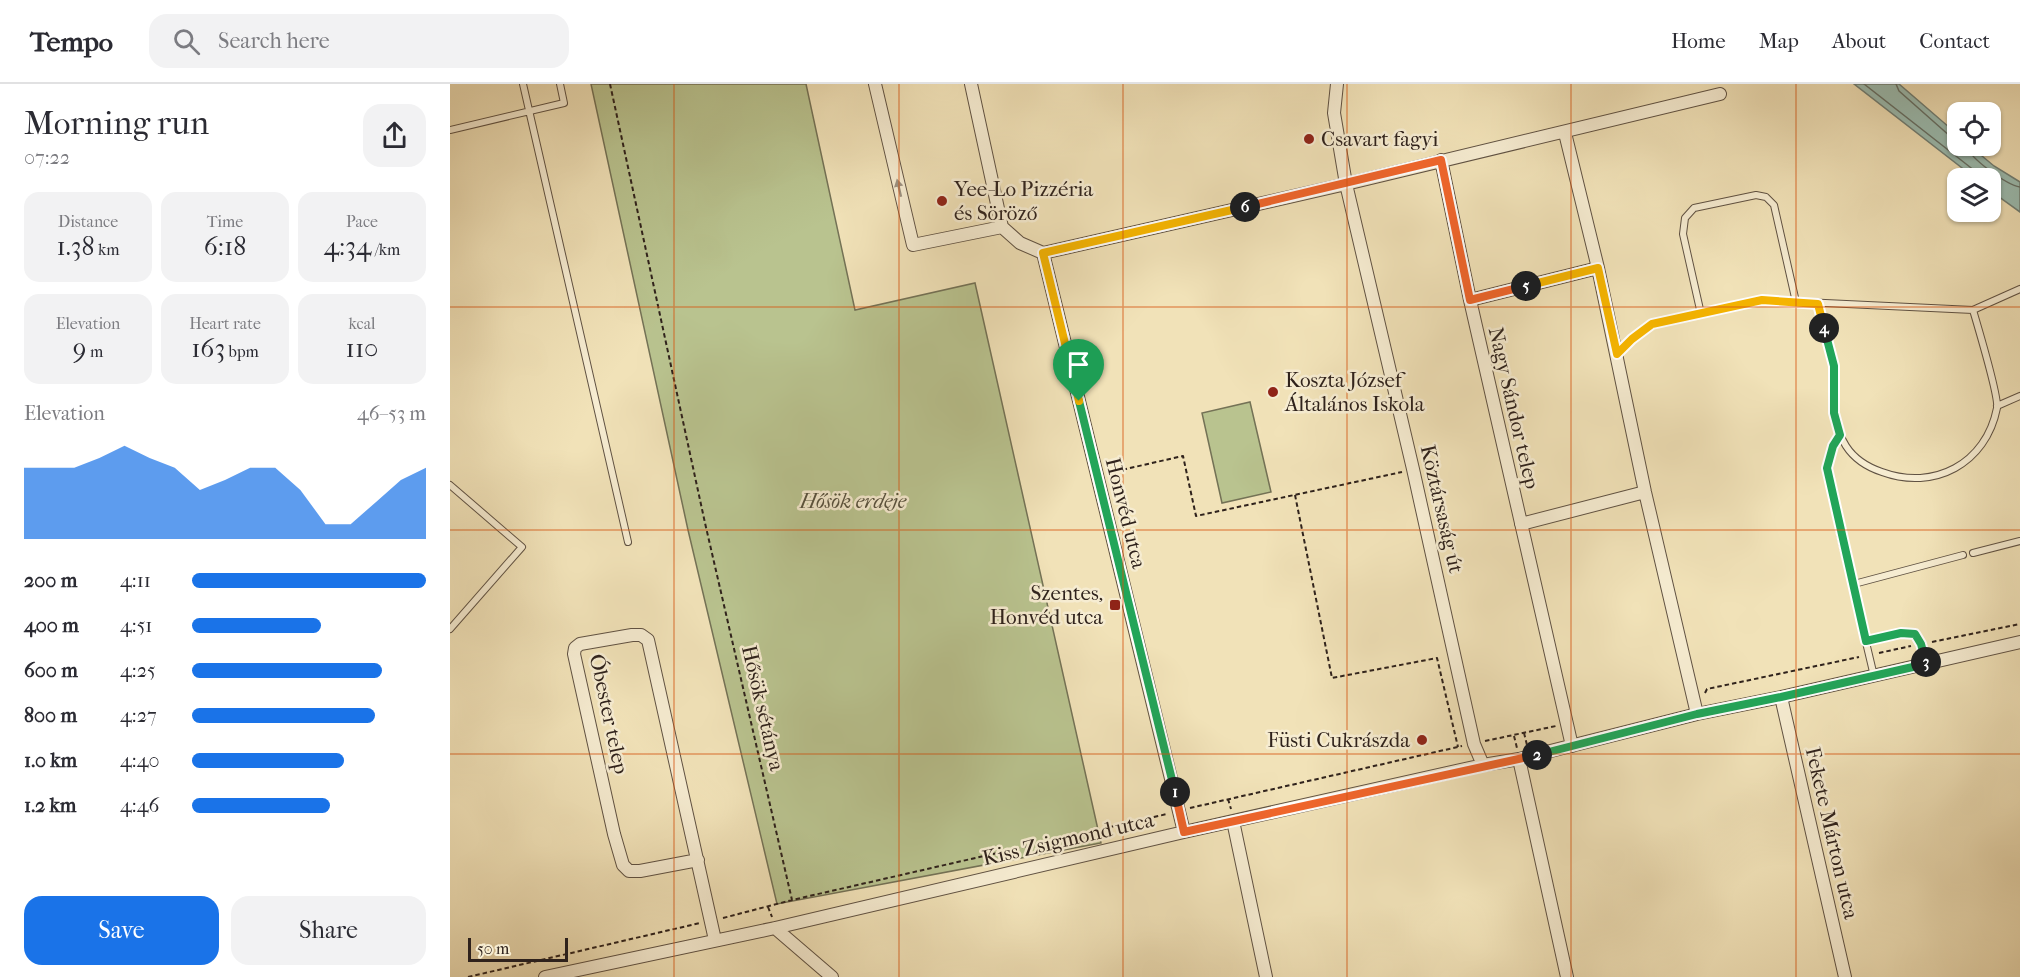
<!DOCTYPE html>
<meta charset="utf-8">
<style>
:root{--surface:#fff;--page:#f2f2f3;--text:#2b2b33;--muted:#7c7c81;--line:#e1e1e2;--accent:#1a73e8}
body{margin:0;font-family:"IM FELL French Canon",serif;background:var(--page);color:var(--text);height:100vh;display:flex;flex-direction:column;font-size:22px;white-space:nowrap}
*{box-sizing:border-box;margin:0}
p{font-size:20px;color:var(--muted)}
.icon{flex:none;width:33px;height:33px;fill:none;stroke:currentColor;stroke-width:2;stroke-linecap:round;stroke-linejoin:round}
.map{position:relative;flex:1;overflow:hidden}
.drawer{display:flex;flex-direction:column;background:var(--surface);width:450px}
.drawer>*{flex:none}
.tools{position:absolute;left:1497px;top:18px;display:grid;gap:12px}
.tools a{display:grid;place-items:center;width:54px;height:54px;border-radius:12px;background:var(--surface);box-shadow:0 2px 4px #0004;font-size:30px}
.scale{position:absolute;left:18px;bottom:15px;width:100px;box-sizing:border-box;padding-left:6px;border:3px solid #2f221c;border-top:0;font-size:16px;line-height:21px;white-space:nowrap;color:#2f221c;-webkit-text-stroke:4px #f6ecd1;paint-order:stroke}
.pin{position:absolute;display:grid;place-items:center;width:51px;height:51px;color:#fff;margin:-62px -26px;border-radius:50% 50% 50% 0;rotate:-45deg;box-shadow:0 0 6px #0007}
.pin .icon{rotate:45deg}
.km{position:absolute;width:30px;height:30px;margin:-15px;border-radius:50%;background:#222;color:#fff;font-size:16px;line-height:30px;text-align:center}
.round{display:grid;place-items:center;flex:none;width:63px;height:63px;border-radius:18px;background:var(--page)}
.head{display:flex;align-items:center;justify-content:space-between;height:102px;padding:0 24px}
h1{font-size:33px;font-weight:600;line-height:45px}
.stats{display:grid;grid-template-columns:repeat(3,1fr);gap:9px;height:102px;padding:6px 24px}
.stats div{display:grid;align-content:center;border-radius:15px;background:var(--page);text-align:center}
.stats b{font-size:26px;font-weight:600}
.stats small{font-size:16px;font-weight:400}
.stats p{font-size:16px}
.chart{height:168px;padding:12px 24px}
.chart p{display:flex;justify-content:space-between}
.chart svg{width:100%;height:108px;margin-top:6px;fill:var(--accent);opacity:.7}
.button{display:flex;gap:12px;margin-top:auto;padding:12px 24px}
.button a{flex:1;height:69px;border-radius:18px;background:var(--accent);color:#fff;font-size:24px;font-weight:600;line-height:69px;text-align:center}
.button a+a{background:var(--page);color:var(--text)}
ul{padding:0 24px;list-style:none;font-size:20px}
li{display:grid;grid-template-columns:96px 72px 1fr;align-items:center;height:45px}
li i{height:15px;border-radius:8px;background:var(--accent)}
header{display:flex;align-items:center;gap:36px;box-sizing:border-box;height:84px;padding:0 30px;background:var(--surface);border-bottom:2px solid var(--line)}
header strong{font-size:28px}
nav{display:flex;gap:33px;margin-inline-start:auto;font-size:21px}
.search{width:420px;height:54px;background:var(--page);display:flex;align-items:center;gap:15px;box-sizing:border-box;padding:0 21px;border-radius:18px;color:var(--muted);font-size:22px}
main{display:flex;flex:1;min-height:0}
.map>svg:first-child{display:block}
</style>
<header>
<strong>Tempo</strong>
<div class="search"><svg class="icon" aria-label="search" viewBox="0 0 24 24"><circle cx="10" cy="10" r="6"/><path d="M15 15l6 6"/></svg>Search here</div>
<nav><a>Home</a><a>Map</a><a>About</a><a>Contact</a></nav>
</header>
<main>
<section class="drawer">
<div class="head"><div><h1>Morning run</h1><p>07:22</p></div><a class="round"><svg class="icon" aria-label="share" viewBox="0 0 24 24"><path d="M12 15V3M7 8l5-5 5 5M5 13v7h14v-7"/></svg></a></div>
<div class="stats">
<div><p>Distance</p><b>1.38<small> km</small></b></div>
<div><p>Time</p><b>6:18</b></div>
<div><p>Pace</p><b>4:34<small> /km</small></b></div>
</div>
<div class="stats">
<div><p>Elevation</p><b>9<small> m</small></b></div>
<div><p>Heart rate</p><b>163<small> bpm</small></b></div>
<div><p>kcal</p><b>110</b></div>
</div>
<div class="chart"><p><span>Elevation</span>46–53 m</p>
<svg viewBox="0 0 160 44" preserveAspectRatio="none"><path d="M0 44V15L10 15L20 15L30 11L40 6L50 11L60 15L70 24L80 20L90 15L100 15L110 24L120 38L130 38L140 29L150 20L160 15V44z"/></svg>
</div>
<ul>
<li><b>200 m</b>4:11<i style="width:100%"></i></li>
<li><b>400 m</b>4:51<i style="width:55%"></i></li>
<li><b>600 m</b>4:25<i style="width:81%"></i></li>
<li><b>800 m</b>4:27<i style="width:78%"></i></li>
<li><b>1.0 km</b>4:40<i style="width:65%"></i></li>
<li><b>1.2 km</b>4:46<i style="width:59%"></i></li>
</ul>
<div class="button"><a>Save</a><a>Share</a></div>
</section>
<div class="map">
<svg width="1570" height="893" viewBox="0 0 1570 893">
<rect width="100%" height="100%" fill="#f1e2b8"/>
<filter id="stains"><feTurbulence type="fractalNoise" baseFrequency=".00333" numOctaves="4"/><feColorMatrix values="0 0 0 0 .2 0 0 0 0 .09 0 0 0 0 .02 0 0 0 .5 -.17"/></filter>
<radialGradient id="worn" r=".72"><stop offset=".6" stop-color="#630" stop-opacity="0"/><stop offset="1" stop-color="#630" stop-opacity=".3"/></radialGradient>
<path fill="#b9c38f" stroke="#747256" stroke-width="1.5" d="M 141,0 L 356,0 L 405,226 L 525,199 L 651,759 L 327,820 L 238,446 Z
M 800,318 L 821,408 L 772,419 L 752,329 Z"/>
<path fill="#9bbdb2" stroke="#707f76" stroke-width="1.5" d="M 1404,0 L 1449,0 L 1507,50 L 1508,62 L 1520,62 L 1544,82 L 1570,98 L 1570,128 L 1541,107 L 1540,94 L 1525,94 Z"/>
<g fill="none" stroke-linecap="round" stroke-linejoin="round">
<path stroke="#657067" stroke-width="1.5" d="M 1414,0 L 1525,87 L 1528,94
M 1446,0 L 1449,7 L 1501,53 L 1508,54
M 1517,62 C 1519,74 1557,101 1570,103"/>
<g stroke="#605243" stroke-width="8">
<path id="lane" d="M 73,0 L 178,458
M 0,46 L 114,19 L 110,0
M 1368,220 C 1373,240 1381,261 1384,282 C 1387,310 1380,337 1396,362 C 1405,376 1417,383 1432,388 C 1484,407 1536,380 1547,324 C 1549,313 1528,243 1523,226
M 1251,230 L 1233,150 L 1235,134 L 1244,124 L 1306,111 L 1316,113 L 1324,121 L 1346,218
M 1166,270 L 1182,254 L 1202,240 L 1312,216 L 1523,226 L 1570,205
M 1547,322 L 1570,312
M 1390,351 L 1383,362 L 1377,384 L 1390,449 L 1424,592
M 0,401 L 72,463 L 0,545
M 1523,469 L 1570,457
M 1404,500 L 1513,471
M 1416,557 L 1451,549 L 1465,550 L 1471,560 L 1476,579"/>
</g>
<g stroke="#605243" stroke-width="14">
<path id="street" d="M 425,0 L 463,161 L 552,143
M 521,0 L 552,143 L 570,159 L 593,169 L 734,748
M 887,0 L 884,29 L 896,100 L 963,385 L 1024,660 L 1033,681
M 1115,49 L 1148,184 L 1195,408 L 1247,630
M 991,76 L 1020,216 L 1122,662
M 593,169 L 896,100 L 1270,10
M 1020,216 L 1148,184
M 1071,440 L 1195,408
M 1331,613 L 1395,893
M 1069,675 L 1117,893
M 783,737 L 816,893
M 248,776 L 190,787 L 179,787 L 173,781 L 164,750 L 124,570 L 125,564 L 130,560 L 182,551 L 191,551 L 198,556 L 265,856
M 325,844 L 382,893
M 95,893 L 325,844 L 734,748 L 1033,681 L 1069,675 L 1247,630 L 1331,613 L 1570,558"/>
</g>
<path stroke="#2f221c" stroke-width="2" stroke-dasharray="4.5 3" stroke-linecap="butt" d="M 160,0 L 255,439 L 342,816
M 658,389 L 733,372 L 746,432 L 952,388
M 845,411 L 882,594 L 987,574 L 1008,663
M 1482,558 L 1570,540
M 1429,569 L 1461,562
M 1255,609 L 1257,605 L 1409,573
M 1074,649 L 1077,661
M 1064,652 L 1067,664
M 1035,657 L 1106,642
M 778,715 L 781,725
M 740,724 L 1012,662
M 318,823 L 322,833
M 273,834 L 342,816 L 717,730
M 18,893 L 250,839"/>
<use href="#lane" stroke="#f6ecd1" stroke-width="6"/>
<use href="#street" stroke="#f6ecd1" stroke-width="12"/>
</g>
<defs><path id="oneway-solid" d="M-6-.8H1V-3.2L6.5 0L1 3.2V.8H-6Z" transform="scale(1.5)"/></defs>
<use fill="#9c9180" href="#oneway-solid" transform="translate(449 104) rotate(-103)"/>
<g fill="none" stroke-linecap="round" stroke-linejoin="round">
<g stroke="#fff" stroke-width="12">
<path id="split-1" d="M 629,317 L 725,708"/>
</g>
<g stroke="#fff" stroke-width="12">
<path id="split-2" d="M 725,708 L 734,748 L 1087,671"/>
</g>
<g stroke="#fff" stroke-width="12">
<path id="split-3" d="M 1087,671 L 1247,630 L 1331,613 L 1476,580 L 1476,578"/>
</g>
<g stroke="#fff" stroke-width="12">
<path id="split-4" d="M 1374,244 L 1384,282 L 1384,329 L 1390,351 L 1383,362 L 1377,384 L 1416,557 L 1451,549 L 1465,550 L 1471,560 L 1476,578"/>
</g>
<g stroke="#fff" stroke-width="12">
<path id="split-5" d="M 1076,202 L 1148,184 L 1167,270 L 1182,255 L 1202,240 L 1312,216 L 1368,220 L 1374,244"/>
</g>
<g stroke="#fff" stroke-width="12">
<path id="split-6" d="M 795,123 L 991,76 L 1020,216 L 1076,202"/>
</g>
<g stroke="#fff" stroke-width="12">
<path id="split-7" d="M 629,317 L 593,169 L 795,123"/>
</g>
<use href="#split-1" stroke="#22a559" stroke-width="8"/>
<use href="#split-2" stroke="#f0652b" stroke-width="8"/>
<use href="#split-3" stroke="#22a559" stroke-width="8"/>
<use href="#split-4" stroke="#22a559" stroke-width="8"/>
<use href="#split-5" stroke="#f5b400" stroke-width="8"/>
<use href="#split-6" stroke="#f0652b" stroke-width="8"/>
<use href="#split-7" stroke="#f5b400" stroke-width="8"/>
</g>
<path fill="none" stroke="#d6540e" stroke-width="1.5" stroke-opacity="0.55" d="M 224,0 L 224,893M 449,0 L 449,893M 673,0 L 673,893M 897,0 L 897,893M 1121,0 L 1121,893M 1346,0 L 1346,893M 0,223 L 1570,223M 0,446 L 1570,446M 0,670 L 1570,670"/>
<g fill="#8f2418" stroke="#f6ecd1" stroke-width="2">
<circle cx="859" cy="55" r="6"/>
<circle cx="492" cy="117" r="6"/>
<circle cx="823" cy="308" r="6"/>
<rect x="659" y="515" width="12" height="12" rx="3"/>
<circle cx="972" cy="656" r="6"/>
</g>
<g text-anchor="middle" stroke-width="5" stroke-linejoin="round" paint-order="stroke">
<g font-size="21" fill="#2f221c" stroke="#f6ecd1" text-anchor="start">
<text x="871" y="62">Csavart fagyi</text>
<text x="504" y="112">Yee-Lo Pizzéria<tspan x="504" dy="24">és Söröző</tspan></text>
<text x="835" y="303">Koszta József<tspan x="835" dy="24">Általános Iskola</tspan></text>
<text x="653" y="516" text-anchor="end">Szentes,<tspan x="653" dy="24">Honvéd utca</tspan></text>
<text x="960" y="663" text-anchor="end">Füsti Cukrászda</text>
</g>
<g font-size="21" fill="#2f221c" stroke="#f6ecd1">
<text transform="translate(1064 324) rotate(77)" y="7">Nagy Sándor telep</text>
<text transform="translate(992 425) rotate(77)" y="7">Köztársaság út</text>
<text transform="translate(676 429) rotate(76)" y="7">Honvéd utca</text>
<text transform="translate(313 624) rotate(77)" y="7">Hősök sétánya</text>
<text transform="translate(159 630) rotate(78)" y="7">Óbester telep</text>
<text transform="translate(1382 749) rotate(77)" y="7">Fekete Márton utca</text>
<text transform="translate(618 755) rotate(-13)" y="7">Kiss Zsigmond utca</text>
</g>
<g font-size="21" font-style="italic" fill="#58523e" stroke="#f6ecd1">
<text x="403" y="424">Hősök erdeje</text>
</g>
</g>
<rect width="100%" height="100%" filter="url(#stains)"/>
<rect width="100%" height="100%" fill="url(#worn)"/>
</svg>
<div class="tools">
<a><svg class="icon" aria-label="locate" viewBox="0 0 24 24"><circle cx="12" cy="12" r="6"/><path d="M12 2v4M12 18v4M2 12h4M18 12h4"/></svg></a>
<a><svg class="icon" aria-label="layers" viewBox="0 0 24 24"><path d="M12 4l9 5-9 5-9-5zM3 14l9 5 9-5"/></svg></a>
</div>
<div class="scale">50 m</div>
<div class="pin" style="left:629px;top:317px;background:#1e9e55"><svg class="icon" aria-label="arrive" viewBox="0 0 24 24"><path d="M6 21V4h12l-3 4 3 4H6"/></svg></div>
<b class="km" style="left:725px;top:708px">1</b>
<b class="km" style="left:1087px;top:671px">2</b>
<b class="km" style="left:1476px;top:578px">3</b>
<b class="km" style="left:1374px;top:244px">4</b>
<b class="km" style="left:1076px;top:202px">5</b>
<b class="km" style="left:795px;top:123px">6</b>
</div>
</main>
